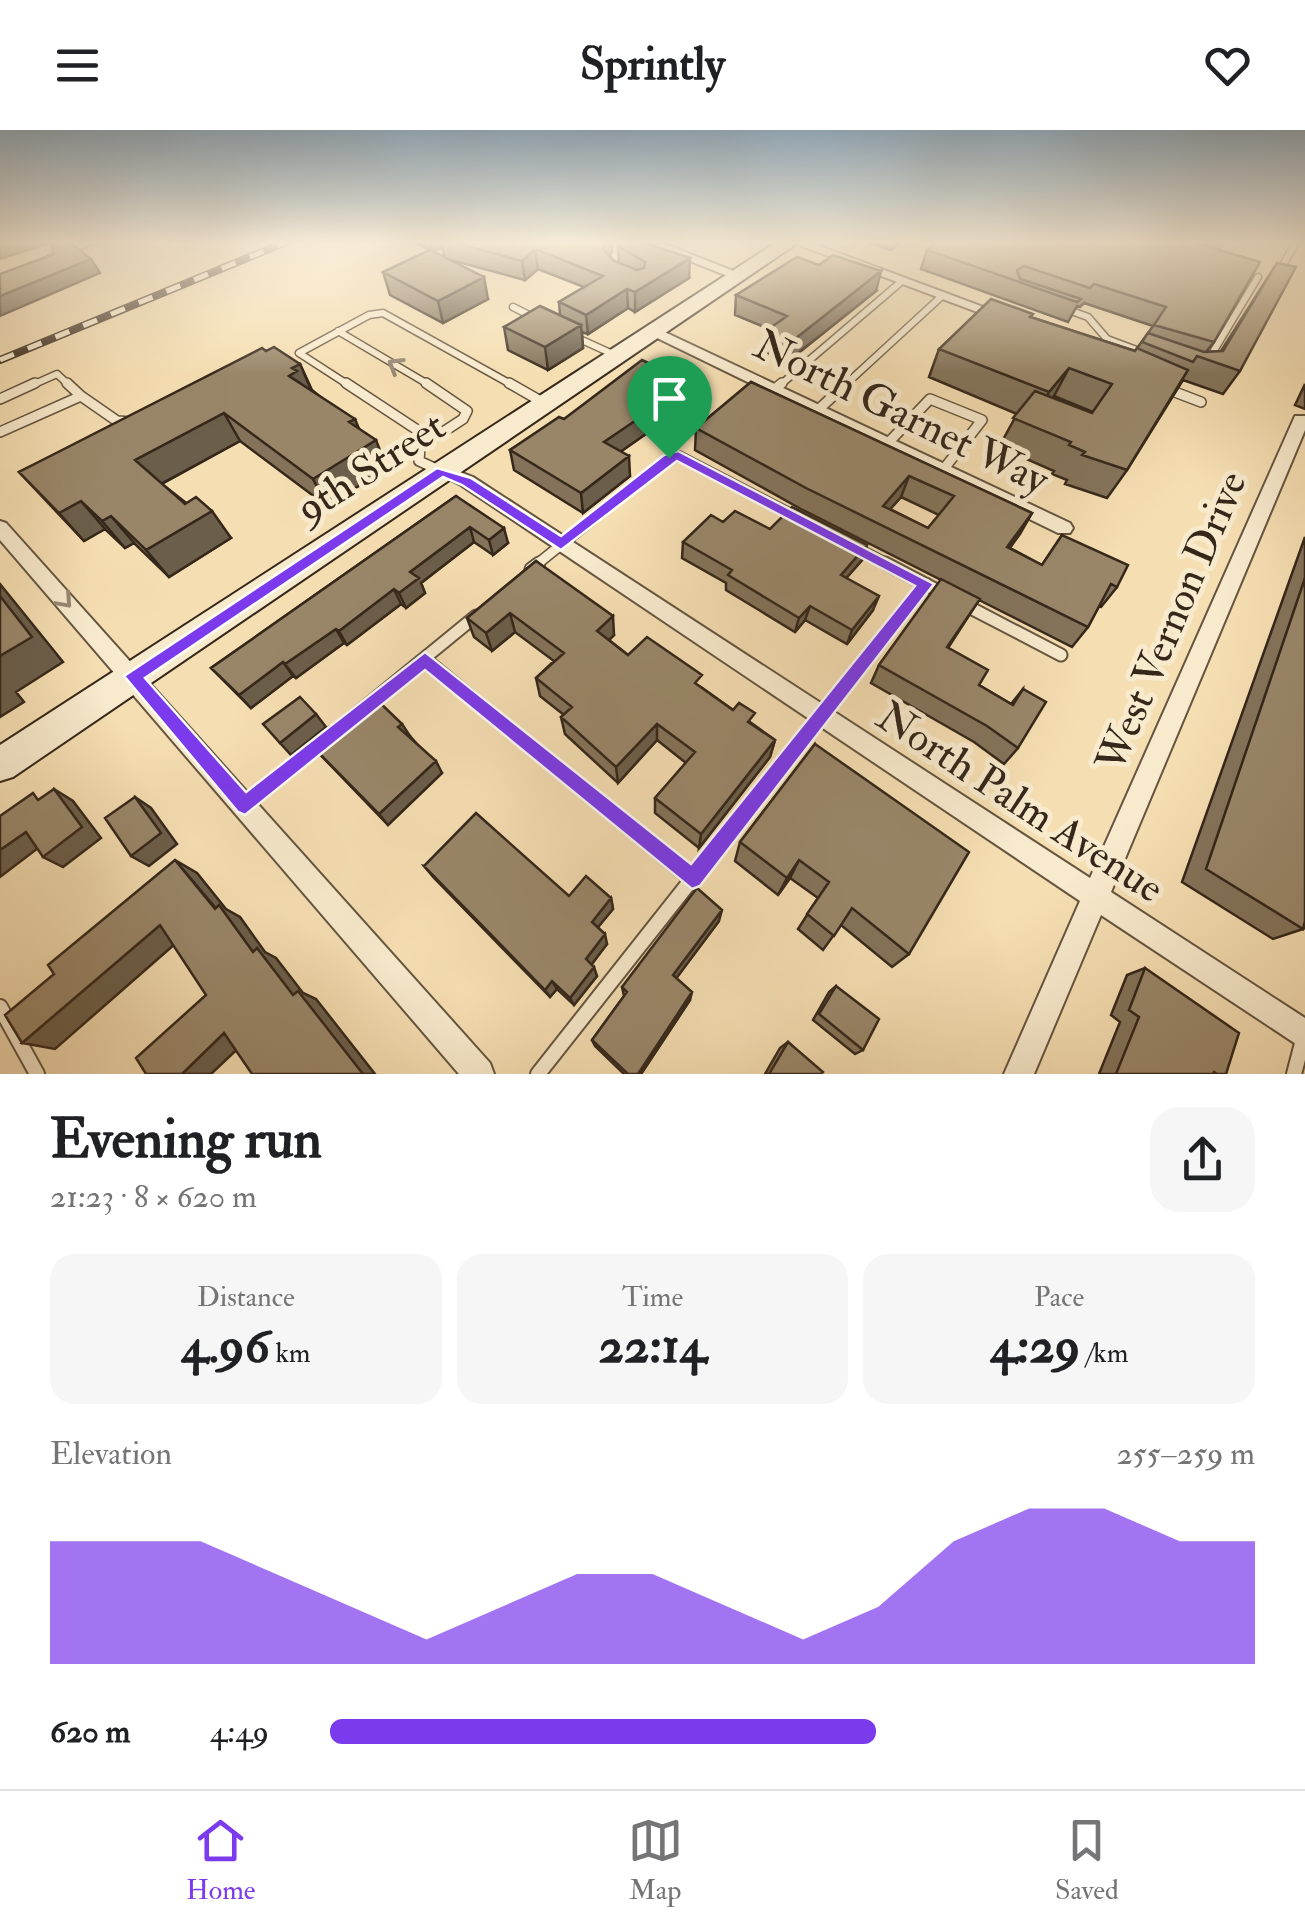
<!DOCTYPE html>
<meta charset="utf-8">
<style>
:root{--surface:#fff;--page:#f6f6f6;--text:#202124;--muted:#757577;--line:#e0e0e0;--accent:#7c3aed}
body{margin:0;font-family:"IM FELL Double Pica",serif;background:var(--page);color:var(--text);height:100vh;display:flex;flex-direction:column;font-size:38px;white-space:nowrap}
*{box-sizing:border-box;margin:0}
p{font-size:32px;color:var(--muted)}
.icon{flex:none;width:55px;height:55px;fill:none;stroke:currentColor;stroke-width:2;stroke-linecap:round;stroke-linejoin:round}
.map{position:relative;height:944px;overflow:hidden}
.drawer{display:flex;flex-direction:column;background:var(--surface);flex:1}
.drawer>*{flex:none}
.pin{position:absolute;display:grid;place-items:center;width:85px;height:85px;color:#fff;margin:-102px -42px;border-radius:50% 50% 50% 0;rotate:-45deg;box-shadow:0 0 10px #0007}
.pin .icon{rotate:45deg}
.round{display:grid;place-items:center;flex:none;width:105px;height:105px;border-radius:30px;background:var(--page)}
.headline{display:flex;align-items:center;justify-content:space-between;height:170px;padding:0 50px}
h1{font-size:55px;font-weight:700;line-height:75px}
.figures{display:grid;grid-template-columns:repeat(3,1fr);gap:15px;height:170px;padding:10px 50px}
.figures div{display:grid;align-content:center;border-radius:25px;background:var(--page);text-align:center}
.figures b{font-size:50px;font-weight:700}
.figures small{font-size:28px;font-weight:400}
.figures p{font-size:28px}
.chart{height:280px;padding:20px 50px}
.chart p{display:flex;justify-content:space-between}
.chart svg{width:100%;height:180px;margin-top:10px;fill:var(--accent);opacity:.7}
ul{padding:0 50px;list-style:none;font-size:32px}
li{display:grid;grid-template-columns:160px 120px 1fr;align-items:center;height:75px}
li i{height:25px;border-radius:12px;background:var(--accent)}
header{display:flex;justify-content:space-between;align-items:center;height:130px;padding:0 50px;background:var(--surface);font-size:45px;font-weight:700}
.dock{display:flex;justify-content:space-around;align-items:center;height:140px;border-top:2px solid var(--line);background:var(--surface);font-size:28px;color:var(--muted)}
.dock a{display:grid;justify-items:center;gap:5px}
.dock .current{color:var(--accent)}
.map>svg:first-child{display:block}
</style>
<header><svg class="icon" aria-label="menu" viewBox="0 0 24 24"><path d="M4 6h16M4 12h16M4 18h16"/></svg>Sprintly<svg class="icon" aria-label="heart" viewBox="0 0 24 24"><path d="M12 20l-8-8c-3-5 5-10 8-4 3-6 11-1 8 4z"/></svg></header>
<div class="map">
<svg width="1305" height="944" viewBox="0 0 1305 944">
<rect width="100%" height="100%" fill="#f5deb2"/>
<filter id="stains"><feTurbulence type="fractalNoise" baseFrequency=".002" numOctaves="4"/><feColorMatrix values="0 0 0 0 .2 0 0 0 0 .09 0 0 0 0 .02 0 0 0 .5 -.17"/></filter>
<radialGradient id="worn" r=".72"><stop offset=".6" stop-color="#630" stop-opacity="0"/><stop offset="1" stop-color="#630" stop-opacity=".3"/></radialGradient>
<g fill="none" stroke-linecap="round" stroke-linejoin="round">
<g stroke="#655540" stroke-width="9">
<path id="lane-far3" d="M 439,123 L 463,112
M 1278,144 L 1296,112
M 513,177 L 535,188
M 1063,178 L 1088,187 L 1107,209 L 1147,224
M 338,201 L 431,256
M 573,206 L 617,226
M 1207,232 L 1258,147
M 30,256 L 57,244 L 70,256
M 350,256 L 299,223 L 369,185 L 383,183 L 514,256
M 779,256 L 902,151
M 844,256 L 943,165"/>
</g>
<g stroke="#655540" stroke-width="12">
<path id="lane-far2" d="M 346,253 L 431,309
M 426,253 L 467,281 L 463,289 L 420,317 L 419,331 L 439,340
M 509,253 L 544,273
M 775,259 L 782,253
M 1167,259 L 1201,272
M 81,266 L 117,291 L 132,292
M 0,269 L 35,253
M 818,280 L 847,253
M 0,302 L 81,266 L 67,253
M 888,313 L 930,269 L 982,290 L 943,340
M 855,417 L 890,435
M 536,435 L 669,328 L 679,326 L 795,386"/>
</g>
<g stroke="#655540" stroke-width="15">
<path id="lane-far1" d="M 885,433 L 946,465
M 531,439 L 539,433
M 965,475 L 1061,525
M 425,529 L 585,661
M 262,661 L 476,486
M 762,661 L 926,454"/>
</g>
<g stroke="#655540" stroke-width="18">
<path id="lane" d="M 582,658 L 692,749
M 246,674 L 265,658
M 0,877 L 37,944
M 538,944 L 764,658
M 1294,944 L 1304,906"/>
</g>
<g stroke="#655540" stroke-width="4">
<path id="street" d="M 78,112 L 96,112 L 58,129 L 48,126 Z
M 642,112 L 660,112 L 746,146 L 735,149 Z
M 791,112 L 809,112 L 1013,188 L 1001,191 Z
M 656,198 L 1070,393 L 1073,398 L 1070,403 L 1058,403 L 651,205 L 649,202 Z
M 1295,286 L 1305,286 L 1305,300 L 1111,762 L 1305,888 L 1305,920 L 1101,785 L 1034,944 L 1004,944 L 1080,771 L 461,355 L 433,341 L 442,335 L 473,347 L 1090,748 Z
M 0,391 L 6,393 L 490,933 L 494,944 L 459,944 L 0,410 Z"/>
</g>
<g stroke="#35271a" stroke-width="4">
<path id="secondary" d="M 777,112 L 799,112 L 13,647 L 0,651 L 0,615 Z"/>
</g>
<use href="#lane-far3" stroke="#f8eacd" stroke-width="6"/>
<use href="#lane-far2" stroke="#f8eacd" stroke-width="9"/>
<use href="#lane-far1" stroke="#f8eacd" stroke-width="11"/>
<use href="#lane" stroke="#f8eacd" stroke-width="14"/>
<use href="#street" fill="#f8eacd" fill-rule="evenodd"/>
<use href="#secondary" fill="#f8eacd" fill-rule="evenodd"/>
<g stroke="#35271a" stroke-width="8">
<path id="rail" d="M 0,230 L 286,112"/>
</g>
<use href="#rail" stroke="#f8eacd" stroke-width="5" stroke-dasharray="15" stroke-linecap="butt"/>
</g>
<path fill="#84735a" stroke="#35271a" stroke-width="2.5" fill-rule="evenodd" d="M 414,112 L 611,112 L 612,122 L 609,126 L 614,131 L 619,133 L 618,116 L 689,148 L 635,182 L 628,178 L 588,204 L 582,202 L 583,218 L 548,240 L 508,220 L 504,197 L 560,185 L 559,172 L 584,157 L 538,139 L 525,150 L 447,129 L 488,169 L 443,193 L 390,165 L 383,142 L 430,120 ZM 442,117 L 445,127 L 433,122 Z
M 867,112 L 899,112 L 891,120 Z
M 936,112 L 1225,112 L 1219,120 L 1214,212 L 1206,222 L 1221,221 L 1277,133 L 1240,241 L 1223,264 L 1183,250 L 1127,340 L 1107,368 L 1065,354 L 1067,350 L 1052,344 L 1054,341 L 999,317 L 1017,284 L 929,247 L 939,219 L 1031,187 L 1135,221 L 1153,196 L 1084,173 L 1080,177 L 1077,176 L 1068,192 L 921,139 L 927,120 ZM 1054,266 L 1093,282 L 1092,283 L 1052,268 Z
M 876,161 L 787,232 L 764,221 L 766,201 L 769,199 L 735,185 L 736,165 Z
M 266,221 L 300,234 L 312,260 L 359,299 L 387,338 L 327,376 L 240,311 L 162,354 L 231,408 L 169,447 L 134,413 L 125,418 L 105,399 L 84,411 L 19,342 Z
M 751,252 L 1032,383 L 1010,418 L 1042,435 L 1062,405 L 1117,457 L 1101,477 L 1099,476 L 1088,497 L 1072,517 L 979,470 L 948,518 L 979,555 L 1011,574 L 1023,559 L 1018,618 L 1004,634 L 974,612 L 871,553 L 879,535 L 941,450 L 801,379 L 695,320 L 696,298 ZM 901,367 L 939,385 L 928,398 L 890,379 Z
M 1305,254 L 1305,279 L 1295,275 Z
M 673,265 L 660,274 L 660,294 L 621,321 L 630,346 L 583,383 L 514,340 L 510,320 L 564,289 Z
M 456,366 L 508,413 L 493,425 L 474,412 L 421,453 L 425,463 L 406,478 L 401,474 L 347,515 L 344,513 L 296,548 L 293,546 L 251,578 L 211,538 Z
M 723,392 L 770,399 L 862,430 L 846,448 L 873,480 L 847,514 L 805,490 L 795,502 L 726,460 L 726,453 L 682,428 L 683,412 Z
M 1305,407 L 1305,798 L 1303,797 L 1303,799 L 1273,809 L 1182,752 Z
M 536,431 L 614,505 L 609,510 L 628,525 L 701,557 L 775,610 L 770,627 L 699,718 L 655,683 L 655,668 L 686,633 L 657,610 L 618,653 L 565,604 L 561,587 L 564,585 L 540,566 L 536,548 L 554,531 L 515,502 L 492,521 L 474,507 L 467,488 Z
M 335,604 L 410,606 L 442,643 L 388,695 L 309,613 Z
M 815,614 L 909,824 L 892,837 L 841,795 L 823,820 L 798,799 L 818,768 L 790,748 L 778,765 L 735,731 L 740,712 Z
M 424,736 L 569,766 L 611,768 L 613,779 L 598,797 L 607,814 L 591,834 L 597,846 L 574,875 L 557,859 L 550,867 L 434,748 Z
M 719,791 L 676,848 L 690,870 L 641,944 L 624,944 L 595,916 L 592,910 L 624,866 L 622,857 Z
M 1145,838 L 1226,944 L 1099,944 L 1120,892 L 1111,885 L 1127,845 Z
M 836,856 L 863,920 L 855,924 L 813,890 L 829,862 Z
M 788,912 L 821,944 L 765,944 L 780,918 Z"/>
<path fill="#6b5e4a" stroke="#35271a" stroke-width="2.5" d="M 0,112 L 49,112 L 50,113 L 0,129 Z
M 430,112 L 441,112 L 442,117 L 432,122 Z
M 603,112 L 611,112 L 612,122 L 604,133 Z
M 535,119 L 538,139 L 525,150 L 522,131 Z
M 690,128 L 689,148 L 635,182 L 635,162 Z
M 91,129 L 100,143 L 0,186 L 0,166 Z
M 881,141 L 876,161 L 787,232 L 791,212 Z
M 484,147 L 488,169 L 443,193 L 438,171 Z
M 627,159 L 628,178 L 588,204 L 586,185 Z
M 581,195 L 583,218 L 548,240 L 545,217 Z
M 300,234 L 312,262 L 289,246 L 292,238 Z
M 1069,238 L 1054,266 L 1034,291 L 1049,262 Z
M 673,245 L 673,265 L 660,274 L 660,294 L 606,332 L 604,312 L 645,266 Z
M 224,283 L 240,311 L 155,357 L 135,330 Z
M 355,289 L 366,316 L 376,310 L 387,338 L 327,376 L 313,349 L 349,292 Z
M 629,326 L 630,346 L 583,383 L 581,363 Z
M 909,346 L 901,367 L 878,393 L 883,376 Z
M 81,371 L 105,399 L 84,411 L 59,383 Z
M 212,381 L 231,408 L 169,447 L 146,420 Z
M 1032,383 L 1020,404 L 995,438 L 1007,417 Z
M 111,386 L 134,413 L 125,418 L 102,391 Z
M 470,397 L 474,412 L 421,453 L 425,463 L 406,478 L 399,463 L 410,442 Z
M 504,398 L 508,413 L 493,425 L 489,410 Z
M 867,415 L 862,430 L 836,460 L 841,445 Z
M 0,454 L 63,532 L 16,562 L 24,572 L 0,587 Z
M 394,459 L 401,474 L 347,515 L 339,501 Z
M 879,466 L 873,480 L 847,514 L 852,500 Z
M 810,476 L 805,490 L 795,502 L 799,488 Z
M 510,483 L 515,502 L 492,521 L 486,503 Z
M 613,486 L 614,505 L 599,520 L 597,501 Z
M 336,499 L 344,513 L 296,548 L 285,534 Z
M 283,532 L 293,546 L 251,578 L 239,565 Z
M 316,584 L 326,597 L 291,625 L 280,613 Z
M 402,594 L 410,606 L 405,610 L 398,597 Z
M 657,594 L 657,610 L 618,653 L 616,637 Z
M 775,610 L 770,627 L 699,718 L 701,704 Z
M 436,631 L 442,643 L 388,695 L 379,684 Z
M 54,659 L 73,671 L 101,708 L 63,737 L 43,727 Z
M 135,667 L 151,678 L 177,714 L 149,736 L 131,726 Z
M 26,702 L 46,712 L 0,747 L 0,720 Z
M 175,730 L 197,743 L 226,779 L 240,787 L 265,822 L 276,828 L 303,863 L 316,869 L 375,944 L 363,944 L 253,822 Z
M 799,730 L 790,748 L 778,765 L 787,748 Z
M 611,768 L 613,779 L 594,802 L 592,792 Z
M 722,780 L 719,791 L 672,854 L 673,845 Z
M 160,795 L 184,806 L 55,919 L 22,913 Z
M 605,804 L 607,814 L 589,838 L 586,829 Z
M 594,837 L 597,846 L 574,875 L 570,868 Z
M 552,851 L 557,859 L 550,867 L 545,860 Z
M 692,862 L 690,870 L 641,944 L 638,944 Z
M 224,903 L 247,910 L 211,944 L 182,944 Z"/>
<path fill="#998669" stroke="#35271a" stroke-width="2.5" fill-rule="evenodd" d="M 58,112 L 69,112 L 91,129 L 0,166 L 0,144 L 54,124 L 51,115 Z
M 453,112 L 603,112 L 604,120 L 614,131 L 637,140 L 644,138 L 645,132 L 618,116 L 622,112 L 643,112 L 690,128 L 635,162 L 627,159 L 586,185 L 559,172 L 603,146 L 535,119 L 522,131 Z
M 936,112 L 1192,112 L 1260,132 L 1214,212 L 1154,195 L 1166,177 L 1094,154 L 1090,158 L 1024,136 L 1017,140 L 1020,149 L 1081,169 L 1077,172 L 927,120 Z
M 430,120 L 484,147 L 438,171 L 383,142 Z
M 833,125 L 881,141 L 791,212 L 766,201 L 787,186 L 736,165 L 797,127 L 819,135 Z
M 1277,133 L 1296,137 L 1240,241 L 1197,226 L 1193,232 L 1142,212 L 1148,203 L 1204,222 L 1223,221 Z
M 991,169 L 1033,184 L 1030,187 L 1135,221 L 1137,218 L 1188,240 L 1127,340 L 1082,325 L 1085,322 L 1069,315 L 1071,312 L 1013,288 L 1035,261 L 1092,283 L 1112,254 L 1069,238 L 1049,262 L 939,219 Z
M 540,176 L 581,195 L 545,217 L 504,197 Z
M 274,217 L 300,234 L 292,238 L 297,241 L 289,246 L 355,289 L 349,292 L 376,310 L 313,349 L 224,283 L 135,330 L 185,374 L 196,367 L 212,381 L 146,420 L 111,386 L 102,391 L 81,371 L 59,383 L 19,342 L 262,218 L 266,221 Z
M 642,230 L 673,245 L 645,266 L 660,274 L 604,312 L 629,326 L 581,363 L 510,320 L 559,287 L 564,289 Z
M 751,252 L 1032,383 L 1007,417 L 1042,435 L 1062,405 L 1128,435 L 1117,457 L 1111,454 L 1088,497 L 806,358 L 696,298 ZM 909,346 L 954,366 L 928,398 L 883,376 Z
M 456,366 L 504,398 L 489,410 L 470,397 L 410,442 L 419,448 L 399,463 L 394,459 L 339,501 L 336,499 L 285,534 L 283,532 L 239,565 L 211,538 Z
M 792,377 L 867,415 L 841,445 L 879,466 L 852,500 L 810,476 L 799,488 L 728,445 L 732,440 L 683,412 L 711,385 L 723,392 L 735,381 L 770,399 Z
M 536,431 L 613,486 L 597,501 L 628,525 L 647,507 L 702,545 L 695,553 L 733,580 L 739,573 L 755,583 L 748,592 L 775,610 L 701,704 L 655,668 L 695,622 L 657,594 L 616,637 L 561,587 L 572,577 L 536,548 L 564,523 L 510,483 L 486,503 L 467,488 Z
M 1305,448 L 1305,791 L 1303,799 L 1206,739 Z
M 941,449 L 980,469 L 947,517 L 988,540 L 979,555 L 1013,575 L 1023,559 L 1046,572 L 1018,618 L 987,596 L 879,535 Z
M 0,466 L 32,507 L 0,526 Z
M 300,567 L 316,584 L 280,613 L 263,594 Z
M 377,570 L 402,594 L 398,597 L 436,631 L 379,684 L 309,613 L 329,597 L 335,604 Z
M 815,614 L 969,722 L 909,824 L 852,778 L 834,806 L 807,784 L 829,752 L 799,730 L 787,748 L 740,712 Z
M 54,659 L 82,697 L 43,727 L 26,702 L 0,720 L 0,686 L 33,663 L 38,670 Z
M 135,667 L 161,703 L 131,726 L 105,688 Z
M 476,683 L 569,766 L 586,746 L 611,768 L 592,792 L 605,804 L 586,829 L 594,837 L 570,868 L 552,851 L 545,860 L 424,736 Z
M 175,730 L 215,779 L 219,775 L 253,822 L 257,818 L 293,865 L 298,861 L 363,944 L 252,944 L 224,903 L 182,944 L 146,944 L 136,928 L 206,865 L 160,795 L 22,913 L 5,885 L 54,844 L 48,835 Z
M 697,758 L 722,780 L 673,845 L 692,862 L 638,944 L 628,944 L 592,910 L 627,862 L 622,857 Z
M 1145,838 L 1239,903 L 1226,944 L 1217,944 L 1214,942 L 1213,944 L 1116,944 L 1139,887 L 1129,880 Z
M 836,856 L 879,889 L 863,920 L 819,884 Z
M 788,912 L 823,942 L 821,944 L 769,944 Z"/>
<defs><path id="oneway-chevron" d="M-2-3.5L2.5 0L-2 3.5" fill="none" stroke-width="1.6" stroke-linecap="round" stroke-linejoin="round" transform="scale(2.5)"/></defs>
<g stroke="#968874">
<use href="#oneway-chevron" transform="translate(395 235) rotate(-149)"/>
<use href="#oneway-chevron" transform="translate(65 471) rotate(48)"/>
</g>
<linearGradient id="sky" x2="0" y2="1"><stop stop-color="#93acbe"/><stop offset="0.46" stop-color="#faf0dc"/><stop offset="1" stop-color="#faf0dc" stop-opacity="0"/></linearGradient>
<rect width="1305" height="244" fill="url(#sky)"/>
<path fill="#7c3aed" stroke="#fff" stroke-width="2.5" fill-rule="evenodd" d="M 678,321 L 934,454 L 700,756 L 692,759 L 425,540 L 245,685 L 238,682 L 124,546 L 437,338 L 471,348 L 561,406 L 664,325 ZM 677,331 L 915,456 L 691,734 L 425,522 L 246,662 L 145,548 L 443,347 L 462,355 L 561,420 Z"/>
<g text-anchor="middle" stroke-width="10" stroke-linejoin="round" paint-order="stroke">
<g font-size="42" fill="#35271a" stroke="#f8eacd">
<text transform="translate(902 281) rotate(26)" y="15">North Garnet Way</text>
<text transform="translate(370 336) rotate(-33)" y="15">9th Street</text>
<text transform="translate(1170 491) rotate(-67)" y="15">West Vernon Drive</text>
<text transform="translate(1021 671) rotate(33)" y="15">North Palm Avenue</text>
</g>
</g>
<rect width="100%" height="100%" filter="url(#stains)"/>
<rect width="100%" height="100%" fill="url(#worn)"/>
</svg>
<div class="pin" style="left:669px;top:328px;background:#1e9e55"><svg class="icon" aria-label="arrive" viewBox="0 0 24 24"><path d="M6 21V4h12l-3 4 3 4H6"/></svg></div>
</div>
<section class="drawer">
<div class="headline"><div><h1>Evening run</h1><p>21:23 · 8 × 620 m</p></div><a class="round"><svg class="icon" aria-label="share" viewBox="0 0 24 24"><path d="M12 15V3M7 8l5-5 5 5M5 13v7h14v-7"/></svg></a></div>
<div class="figures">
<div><p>Distance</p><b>4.96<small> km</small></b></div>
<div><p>Time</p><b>22:14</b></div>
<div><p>Pace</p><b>4:29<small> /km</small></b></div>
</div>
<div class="chart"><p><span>Elevation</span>255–259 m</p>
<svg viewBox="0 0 160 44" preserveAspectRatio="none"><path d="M0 44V14L10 14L20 14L30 22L40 30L50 38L60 30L70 22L80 22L90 30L100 38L110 30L120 14L130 6L140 6L150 14L160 14V44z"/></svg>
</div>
<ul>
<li><b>620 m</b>4:49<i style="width:59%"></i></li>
</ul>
</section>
<nav class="dock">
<a class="current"><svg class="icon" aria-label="home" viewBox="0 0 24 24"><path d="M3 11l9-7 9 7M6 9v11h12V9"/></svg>Home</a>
<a><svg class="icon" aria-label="map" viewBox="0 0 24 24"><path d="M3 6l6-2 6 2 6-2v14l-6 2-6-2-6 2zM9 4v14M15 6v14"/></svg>Map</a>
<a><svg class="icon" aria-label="saved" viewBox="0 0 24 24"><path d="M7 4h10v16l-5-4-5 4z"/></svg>Saved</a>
</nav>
